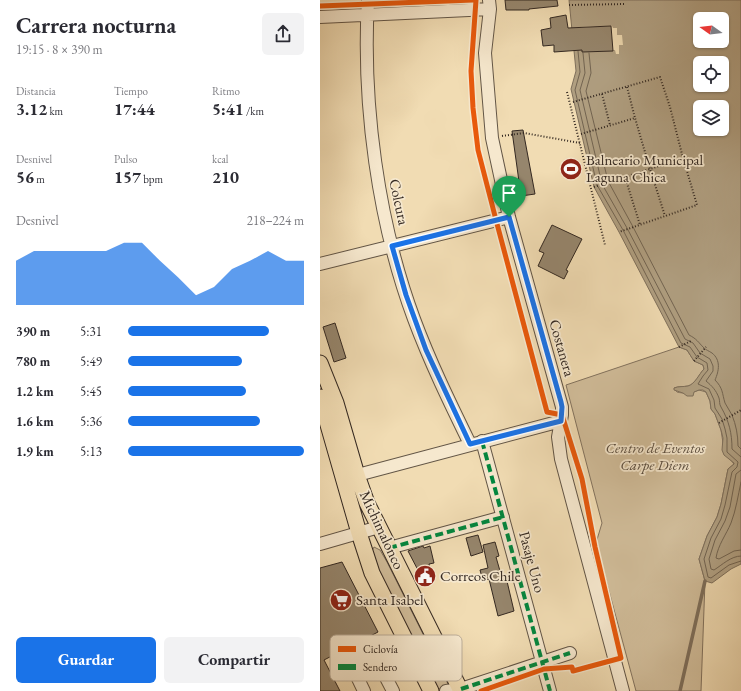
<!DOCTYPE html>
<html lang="es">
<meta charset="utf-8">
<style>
:root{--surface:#fff;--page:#f2f2f3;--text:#2b2b33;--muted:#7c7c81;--accent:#1a73e8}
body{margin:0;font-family:"EB Garamond",serif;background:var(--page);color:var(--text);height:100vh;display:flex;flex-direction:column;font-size:15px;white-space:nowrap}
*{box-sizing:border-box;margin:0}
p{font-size:13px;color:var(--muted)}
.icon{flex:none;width:22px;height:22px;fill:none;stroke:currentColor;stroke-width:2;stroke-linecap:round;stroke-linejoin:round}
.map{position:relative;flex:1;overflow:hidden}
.side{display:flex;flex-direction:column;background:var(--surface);width:320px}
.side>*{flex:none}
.needle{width:26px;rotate:284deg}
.buttons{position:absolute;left:373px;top:12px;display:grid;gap:8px}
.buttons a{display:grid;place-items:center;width:36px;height:36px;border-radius:6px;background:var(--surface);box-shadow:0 1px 3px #0004;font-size:20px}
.pin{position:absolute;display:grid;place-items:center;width:34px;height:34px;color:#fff;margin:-41px -17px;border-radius:50% 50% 50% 0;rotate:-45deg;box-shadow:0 0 4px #0007}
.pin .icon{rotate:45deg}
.round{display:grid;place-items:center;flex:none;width:42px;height:42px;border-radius:6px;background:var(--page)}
.summary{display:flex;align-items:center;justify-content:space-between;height:68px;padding:0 16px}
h1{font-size:22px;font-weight:700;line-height:30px}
.figures{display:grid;grid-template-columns:repeat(3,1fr);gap:6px;height:68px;padding:4px 16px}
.figures div{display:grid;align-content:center}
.figures b{font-size:17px;font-weight:700}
.figures small{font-size:11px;font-weight:400}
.figures p{font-size:11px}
.chart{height:112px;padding:8px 16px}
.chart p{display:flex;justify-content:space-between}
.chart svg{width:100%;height:72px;margin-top:4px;fill:var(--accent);opacity:.7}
.cta{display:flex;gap:8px;margin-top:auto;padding:8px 16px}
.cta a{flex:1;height:46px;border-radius:6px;background:var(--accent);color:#fff;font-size:16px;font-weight:700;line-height:46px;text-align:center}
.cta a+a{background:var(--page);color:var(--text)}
ul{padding:0 16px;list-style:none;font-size:13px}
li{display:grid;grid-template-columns:64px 48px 1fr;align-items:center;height:30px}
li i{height:10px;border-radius:5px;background:var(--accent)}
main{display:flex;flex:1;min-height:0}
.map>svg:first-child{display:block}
</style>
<main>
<section class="side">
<div class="summary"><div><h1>Carrera nocturna</h1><p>19:15 · 8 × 390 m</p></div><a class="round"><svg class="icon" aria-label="share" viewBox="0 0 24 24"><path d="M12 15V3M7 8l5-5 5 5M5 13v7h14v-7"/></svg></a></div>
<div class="figures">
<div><p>Distancia</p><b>3.12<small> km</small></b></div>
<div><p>Tiempo</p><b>17:44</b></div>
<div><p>Ritmo</p><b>5:41<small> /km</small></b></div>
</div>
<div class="figures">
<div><p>Desnivel</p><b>56<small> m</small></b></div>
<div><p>Pulso</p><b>157<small> bpm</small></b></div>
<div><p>kcal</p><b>210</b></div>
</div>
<div class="chart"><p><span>Desnivel</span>218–224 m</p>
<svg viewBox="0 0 160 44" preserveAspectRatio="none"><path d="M0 44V17L10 11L20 11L30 11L40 11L50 11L60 6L70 6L80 17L90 27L100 38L110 33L120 22L130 17L140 11L150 17L160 17V44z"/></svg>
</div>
<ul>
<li><b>390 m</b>5:31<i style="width:80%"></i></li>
<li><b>780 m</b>5:49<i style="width:65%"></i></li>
<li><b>1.2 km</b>5:45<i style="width:67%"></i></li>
<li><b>1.6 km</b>5:36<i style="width:75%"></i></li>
<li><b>1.9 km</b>5:13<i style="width:100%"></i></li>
</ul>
<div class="cta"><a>Guardar</a><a>Compartir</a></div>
</section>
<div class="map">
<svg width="421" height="691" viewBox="0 0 421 691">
<rect width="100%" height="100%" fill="#f1dcb3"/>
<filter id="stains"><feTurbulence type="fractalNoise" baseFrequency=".005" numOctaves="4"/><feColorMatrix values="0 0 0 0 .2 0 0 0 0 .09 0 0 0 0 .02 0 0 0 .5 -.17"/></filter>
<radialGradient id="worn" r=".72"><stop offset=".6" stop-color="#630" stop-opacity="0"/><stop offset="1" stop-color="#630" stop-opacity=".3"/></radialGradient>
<path fill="#d1bd9a" stroke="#82725e" d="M 359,347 L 367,350 L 374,361 L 383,365 L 384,369 C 379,374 376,384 368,386 C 363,387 359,386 354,388 L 357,392 C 364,394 372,393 379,390 L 386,392 L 390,401 L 391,409 L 395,414 L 401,430 L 403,443 L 410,459 L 414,464 L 408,469 L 401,504 L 397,517 L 387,536 L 379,559 L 385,581 L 381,691 L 316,691 L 276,543 L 282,523 L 246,385 Z
M 54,547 L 60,550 L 67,562 L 129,686 L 116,690 L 59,576 L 52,551 Z"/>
<path fill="#b09f81" stroke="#7e6f5b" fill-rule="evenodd" d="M 249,0 L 421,0 L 421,564 L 411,569 L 392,583 L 385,581 L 379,559 L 387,536 L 397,517 L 401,504 L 408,469 L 414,464 L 414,463 L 404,455 L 402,450 L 403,438 L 401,430 L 395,414 L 391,409 L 390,401 L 386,392 L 383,390 L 379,390 L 374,392 L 373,396 L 367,396 L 363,393 L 354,390 L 354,388 C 359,386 363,387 368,386 C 375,384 379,374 384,369 L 383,365 L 374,361 L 367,350 L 359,347 L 299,232 L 274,187 L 251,89 L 256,71 ZM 380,19 L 402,19 L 402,41 L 380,41 ZM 380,63 L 402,63 L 402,85 L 380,85 ZM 380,107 L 402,107 L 402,129 L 380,129 Z"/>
<path fill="#f1dcb3" d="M 292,26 L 293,28 L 297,28 L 297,35 L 302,35 L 303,45 L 299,45 L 299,54 L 296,54 L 295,50 L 262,52 L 261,27 Z"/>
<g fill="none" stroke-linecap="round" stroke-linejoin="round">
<path stroke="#726451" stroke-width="1" d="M 258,51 L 260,72 L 255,90 L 277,185 L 303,230 L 361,343 L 370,347 L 377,357 L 387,363 L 388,370 L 383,376 L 378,384 L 389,389 L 394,400 L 395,408 L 402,419 L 405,429 L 407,438 L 407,452 L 418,462 L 417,467 L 412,472 L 405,505 L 401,519 L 391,538 L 384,559 L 388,577 L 391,578 L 409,565 L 421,561
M 263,53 L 265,73 L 260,90 L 282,184 L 307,228 L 365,339 L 373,343 L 380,353 L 390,359 L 393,366 L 393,371 L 386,381 C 392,386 396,390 399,398 C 400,401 399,404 401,407 C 409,421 412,433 412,449 L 421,457
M 269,53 L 271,73 L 266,91 L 288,181 L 312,225 L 369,335 C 377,339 378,342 384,348 C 386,350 389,351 392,353 C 401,360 399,371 395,380 C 403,388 402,393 405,403 C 407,407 410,411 412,415 C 416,425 418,435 418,446 L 421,449
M 421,470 L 416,474 L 410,507 L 405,521 L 395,540 L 389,559 L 391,569 L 394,570 C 402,565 411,556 421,556
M 421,482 C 418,496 416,510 411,523 C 406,535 398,545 396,558 L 399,559 L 414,551 L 421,550"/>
<path stroke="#7e6f5b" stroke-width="3.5" d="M 360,691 L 385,581"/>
</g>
<path fill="#96866d" stroke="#332821" d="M 185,0 L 237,0 L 238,6 L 209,9 L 209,10 L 186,10 Z
M 246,15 L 248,28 L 291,26 L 293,51 L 262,52 L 262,50 L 234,52 L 234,45 L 223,46 L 221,30 L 231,28 L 230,18 Z
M 203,130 L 215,194 L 201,196 L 192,131 Z
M 232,225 L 262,239 L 246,270 L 248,271 L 244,279 L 218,266 L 224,253 L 219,251 Z
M 15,323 L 26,358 L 14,362 L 3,327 Z
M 158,535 L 163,552 L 151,556 L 146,538 Z
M 175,542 L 179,556 L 176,557 L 182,578 L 186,577 L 194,611 L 178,616 L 169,579 L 163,581 L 160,570 L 168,568 L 163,545 Z
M 103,546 L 104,548 L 110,546 L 114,563 L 109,564 L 112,577 L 104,579 L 102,573 L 100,574 L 88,551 Z
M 22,562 L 58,632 L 4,660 L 20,691 L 0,691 L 0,568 Z"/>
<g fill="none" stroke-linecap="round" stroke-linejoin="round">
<g stroke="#625546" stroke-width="14">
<path id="minor" d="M 48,0 C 42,104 58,222 94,319 C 110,362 130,403 150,444
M 169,0 L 170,9 L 165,53 L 172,138 L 189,217 L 242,407 L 242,415 L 238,437 L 241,459 L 303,691
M 0,17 L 170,9
M 0,264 L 189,217
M 162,441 L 230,691
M 30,477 L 241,421
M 0,544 L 59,527
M 69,548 L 183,517
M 44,691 L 29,660 L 51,649 L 73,691
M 126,691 L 141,689 L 250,653"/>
</g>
<g stroke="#332821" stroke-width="17">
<path id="major" d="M 0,363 L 16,403 L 37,475 L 47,503 L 141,691
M 0,397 L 39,533 L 52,573 L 111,691"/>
</g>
<path stroke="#332821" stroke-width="2" stroke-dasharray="1 2" stroke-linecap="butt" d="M 249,5 L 305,4
M 307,87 L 315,118
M 247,92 L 285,245
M 282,94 L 290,125
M 253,102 L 340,77 L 350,107 L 363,158
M 261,134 L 315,118 L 330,169 L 363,158 L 377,205 L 299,232
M 182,136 L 204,133 L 260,143
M 305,177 L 320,225
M 274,187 L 330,169 L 345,216
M 359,347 L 371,341
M 374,361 L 386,347
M 399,423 L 421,410"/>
<use href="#minor" stroke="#f6e8ce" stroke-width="12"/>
<use href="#major" stroke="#f1dcb3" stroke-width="15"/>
<path stroke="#00873e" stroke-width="4" stroke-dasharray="8 4" stroke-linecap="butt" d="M 162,441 L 230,691
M 69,548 L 183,517
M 141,689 L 250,653"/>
<g stroke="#f6e8ce" stroke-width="8">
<path id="cycleway" d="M 156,0 L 151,71 L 153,108 L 158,150 L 176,220 L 227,412 L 242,415 L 262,479 L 275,547 L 301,658 L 253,671 L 252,667 L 224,669 L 161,691
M 0,6 L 153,0"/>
</g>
<use href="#cycleway" stroke="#e8590c" stroke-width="5"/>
</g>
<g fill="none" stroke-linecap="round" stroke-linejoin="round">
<g stroke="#fff" stroke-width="8">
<path id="route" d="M 189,217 L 241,402 L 242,407 L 241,421 L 150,444 L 106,350 L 86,295 L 72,246 Z"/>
</g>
<use href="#route" stroke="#1a73e8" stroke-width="5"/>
</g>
<defs>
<g id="stadium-disc" transform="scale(1.15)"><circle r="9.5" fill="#8f2418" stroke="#f6e8ce"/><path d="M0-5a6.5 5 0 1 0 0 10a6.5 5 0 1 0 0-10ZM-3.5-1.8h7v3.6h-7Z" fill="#fff"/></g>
<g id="civic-disc" transform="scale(1.15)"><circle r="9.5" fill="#8f2418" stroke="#f6e8ce"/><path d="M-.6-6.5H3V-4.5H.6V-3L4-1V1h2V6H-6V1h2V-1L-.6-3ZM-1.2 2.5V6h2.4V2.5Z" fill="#fff"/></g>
<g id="supermarket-disc" transform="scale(1.15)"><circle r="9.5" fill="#8f2418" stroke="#f6e8ce"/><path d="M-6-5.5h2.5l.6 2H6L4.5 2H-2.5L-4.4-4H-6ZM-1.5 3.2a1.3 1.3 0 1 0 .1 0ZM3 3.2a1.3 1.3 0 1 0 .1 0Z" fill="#fff"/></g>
</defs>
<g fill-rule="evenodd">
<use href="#stadium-disc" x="251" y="169"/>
<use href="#civic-disc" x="105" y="576"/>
<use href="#supermarket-disc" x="21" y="600"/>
</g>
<g text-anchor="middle" stroke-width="3.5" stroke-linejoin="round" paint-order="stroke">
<g font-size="15" fill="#332821" stroke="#f6e8ce" text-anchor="start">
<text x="266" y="165">Balneario Municipal<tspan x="266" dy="17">Laguna Chica</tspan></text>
<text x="120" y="581">Correos Chile</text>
<text x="36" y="605">Santa Isabel</text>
</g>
<g font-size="15" fill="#332821" stroke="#f6e8ce">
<text transform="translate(79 202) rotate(78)" y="5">Colcura</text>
<text transform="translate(242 348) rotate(74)" y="5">Costanera</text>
<text transform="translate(62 530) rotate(65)" y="5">Michimalonco</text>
<text transform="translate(212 562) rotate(75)" y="5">Pasaje Uno</text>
</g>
<g font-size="15" font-style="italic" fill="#5a4d3f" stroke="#f6e8ce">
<text x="335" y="453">Centro de Eventos<tspan x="335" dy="17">Carpe Diem</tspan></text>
</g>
</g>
<rect x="10" y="635" width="132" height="46" rx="6" fill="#f6e8ce" stroke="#bcae9a" stroke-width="1"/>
<rect x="18" y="646" width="18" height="6" fill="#e8590c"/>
<rect x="18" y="664" width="18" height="6" fill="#00873e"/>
<g font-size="11" fill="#332821">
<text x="43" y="653">Ciclovía</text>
<text x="43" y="671">Sendero</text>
</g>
<rect width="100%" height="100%" filter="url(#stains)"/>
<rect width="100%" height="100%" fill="url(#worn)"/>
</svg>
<div class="buttons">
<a><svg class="needle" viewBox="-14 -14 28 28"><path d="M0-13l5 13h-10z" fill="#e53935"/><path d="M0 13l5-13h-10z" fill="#7c7c81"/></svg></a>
<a><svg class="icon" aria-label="locate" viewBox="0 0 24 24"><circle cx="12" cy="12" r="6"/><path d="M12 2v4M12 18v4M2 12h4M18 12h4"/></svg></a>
<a><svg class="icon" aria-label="layers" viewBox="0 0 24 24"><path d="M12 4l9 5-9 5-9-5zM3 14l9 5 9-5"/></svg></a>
</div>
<div class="pin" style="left:189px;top:217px;background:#1e9e55"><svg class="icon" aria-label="arrive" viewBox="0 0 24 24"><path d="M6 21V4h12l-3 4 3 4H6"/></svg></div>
</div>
</main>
